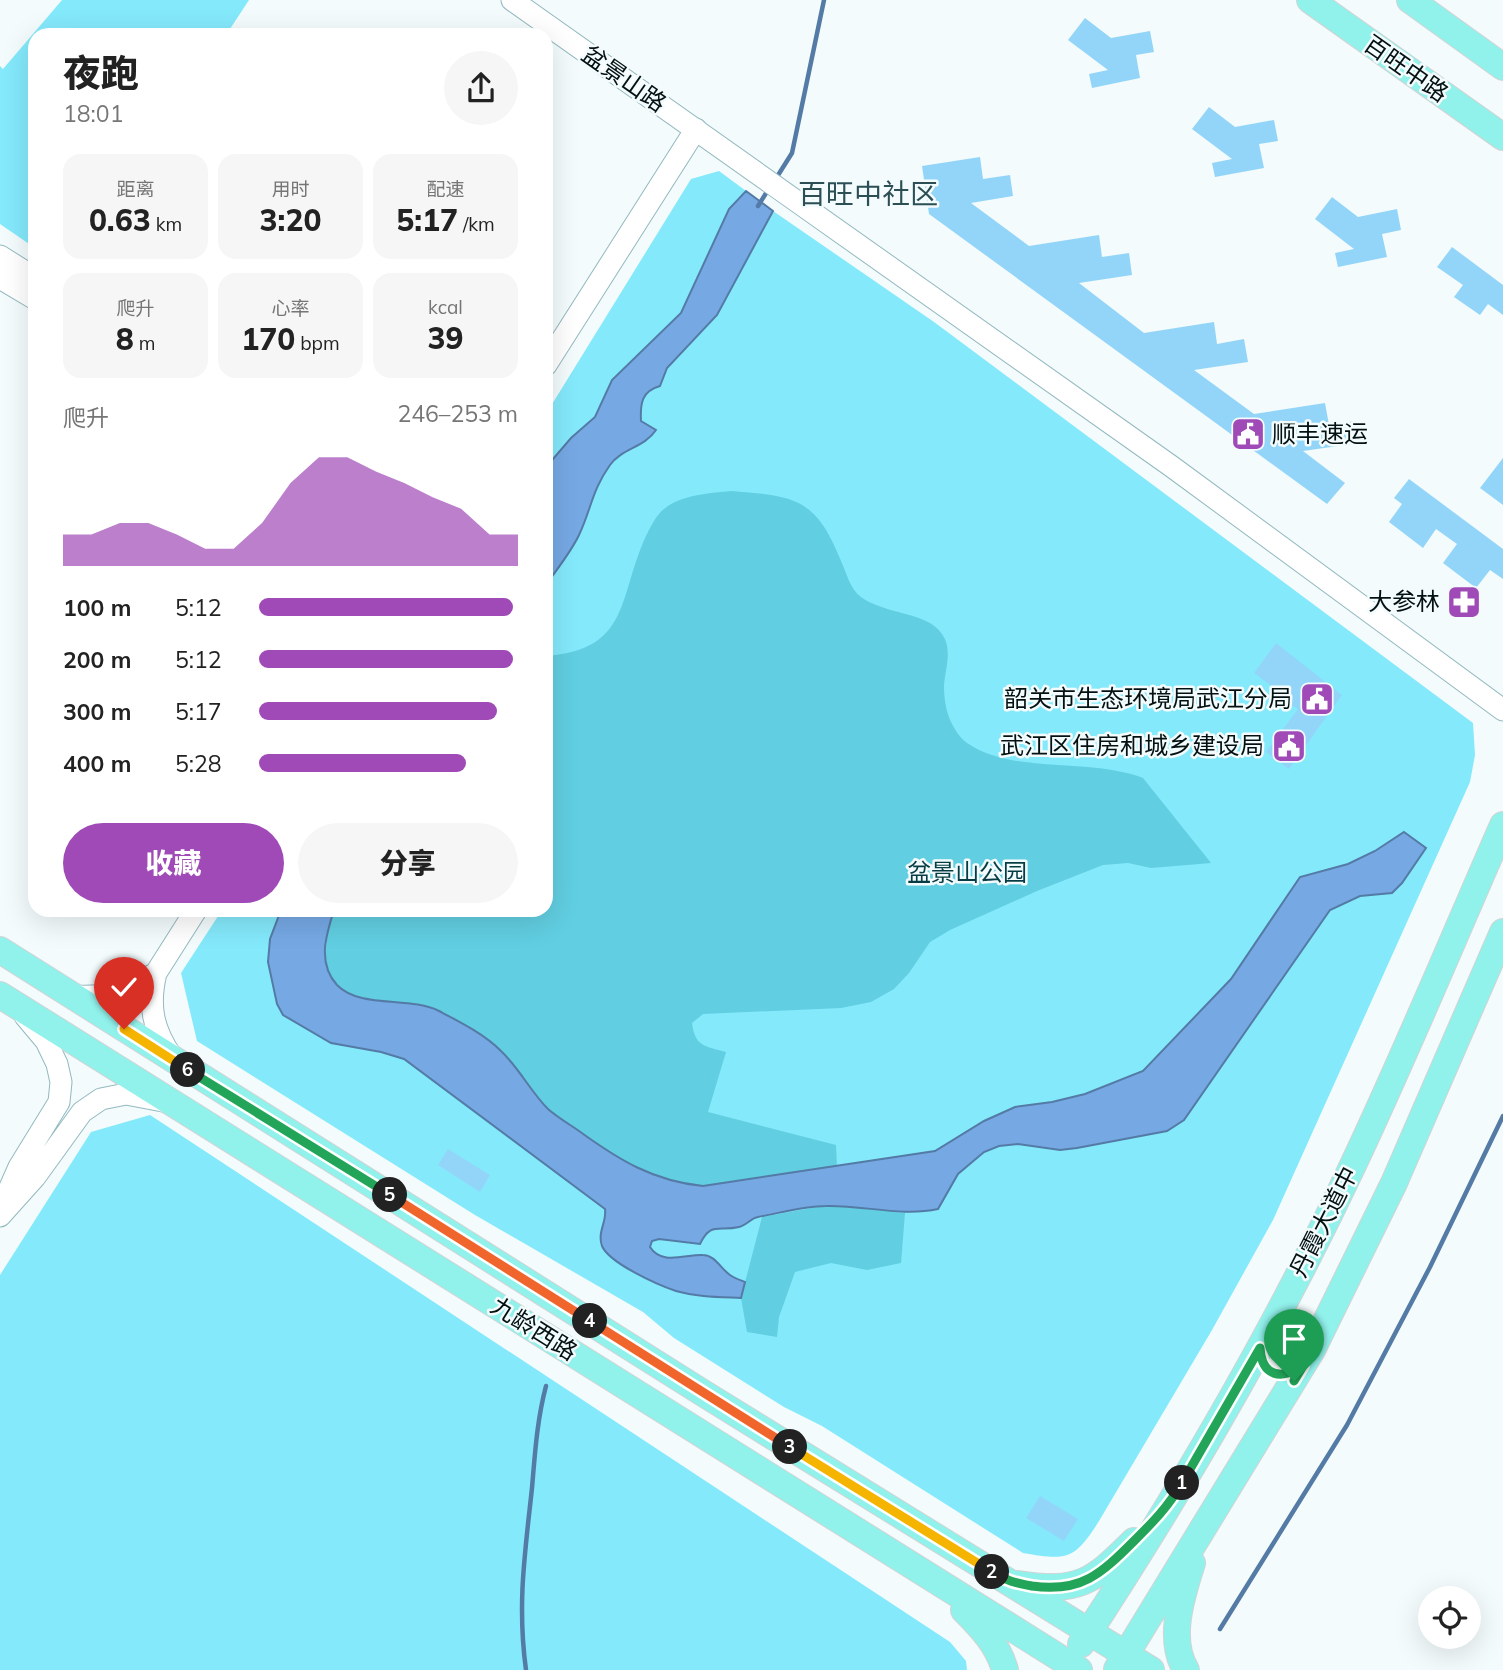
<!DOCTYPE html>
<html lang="zh">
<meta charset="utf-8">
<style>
:root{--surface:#fff;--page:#f6f6f6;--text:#222;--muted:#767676;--accent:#9f4ab7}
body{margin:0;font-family:Mulish,"Noto Sans SC",sans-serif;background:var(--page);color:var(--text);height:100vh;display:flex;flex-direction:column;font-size:26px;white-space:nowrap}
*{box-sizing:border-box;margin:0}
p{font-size:23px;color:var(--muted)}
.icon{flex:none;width:38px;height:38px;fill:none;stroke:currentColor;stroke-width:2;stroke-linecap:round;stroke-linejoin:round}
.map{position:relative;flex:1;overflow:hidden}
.panel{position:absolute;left:28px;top:28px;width:525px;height:889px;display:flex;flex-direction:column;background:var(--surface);border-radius:21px;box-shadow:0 7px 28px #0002}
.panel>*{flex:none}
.fabs{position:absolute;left:1418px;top:1586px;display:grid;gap:14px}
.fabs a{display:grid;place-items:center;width:63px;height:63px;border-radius:50%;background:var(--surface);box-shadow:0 7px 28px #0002;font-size:35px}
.pin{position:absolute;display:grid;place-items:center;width:60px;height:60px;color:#fff;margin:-72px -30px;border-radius:50% 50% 50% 0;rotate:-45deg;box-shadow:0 0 7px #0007}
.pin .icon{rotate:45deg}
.km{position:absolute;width:35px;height:35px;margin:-18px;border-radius:50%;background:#222;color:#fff;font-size:19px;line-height:35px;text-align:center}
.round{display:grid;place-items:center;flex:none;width:74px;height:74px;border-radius:37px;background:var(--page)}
.head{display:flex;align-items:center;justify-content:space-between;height:119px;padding:0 35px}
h1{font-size:38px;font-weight:800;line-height:52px}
.metrics{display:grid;grid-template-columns:repeat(3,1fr);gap:10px;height:119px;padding:7px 35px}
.metrics div{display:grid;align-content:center;border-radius:18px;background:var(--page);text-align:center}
.metrics b{font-size:30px;font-weight:800}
.metrics small{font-size:19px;font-weight:400}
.metrics p{font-size:19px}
.chart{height:196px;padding:14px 35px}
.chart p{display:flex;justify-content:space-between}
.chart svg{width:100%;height:126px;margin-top:7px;fill:var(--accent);opacity:.7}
.primary-button{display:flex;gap:14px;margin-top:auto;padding:14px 35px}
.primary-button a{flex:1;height:80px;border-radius:42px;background:var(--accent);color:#fff;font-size:28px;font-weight:800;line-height:80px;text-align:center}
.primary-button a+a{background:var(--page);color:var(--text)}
ul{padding:0 35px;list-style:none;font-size:23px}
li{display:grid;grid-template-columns:112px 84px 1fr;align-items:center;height:52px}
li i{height:18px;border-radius:9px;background:var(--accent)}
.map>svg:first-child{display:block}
</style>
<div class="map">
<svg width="1503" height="1670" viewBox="0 0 1503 1670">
<rect width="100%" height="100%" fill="#f3fbfc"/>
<path fill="#84e9fb" d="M 62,0 L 249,0 L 226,35 L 35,35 L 35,248 L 0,224 L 0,66 L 3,69 Z
M 719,171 L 773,211 L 934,322 L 1473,723 L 1475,755 L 1470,782 L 1273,1220 L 1212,1330 L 1099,1521 C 1075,1559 1068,1561 1023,1553 L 822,1426 L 784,1407 L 674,1338 L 643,1312 L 475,1215 L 197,1041 L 181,973 L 222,910 L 546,910 L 546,414 L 691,179 Z
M 150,1115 L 950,1642 L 966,1661 L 967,1670 L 0,1670 L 0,1275 L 91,1132 Z"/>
<path fill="#61cee1" d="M 731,491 C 795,496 816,498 841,561 C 847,574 850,589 861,597 C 883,614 928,612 942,634 C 953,650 945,669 944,686 C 944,699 946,711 951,722 C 955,730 960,738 967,743 C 1014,775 1088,757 1143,778 L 1211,863 L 1151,868 L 1128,863 L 1103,865 L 1037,891 L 950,930 L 930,942 L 909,973 L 894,989 L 871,1002 L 841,1008 L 703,1014 L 692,1023 C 695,1047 705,1046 726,1052 L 708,1112 L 836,1145 L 837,1167 L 703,1186 L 680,1184 L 631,1167 L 548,1109 L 502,1052 L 437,1010 L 422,1005 L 367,999 L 352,995 L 340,988 L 331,977 L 325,962 L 328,929 L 334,910 L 546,910 L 546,656 C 631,650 618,596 646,536 C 650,528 656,515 664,509 C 681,495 709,493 731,491 Z
M 823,1206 L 849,1206 L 905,1213 L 901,1263 L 867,1270 L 831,1263 L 795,1272 L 779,1317 L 777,1337 L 747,1332 L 741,1298 L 762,1217 Z"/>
<path fill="#76a8e4" stroke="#547ba5" stroke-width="2" d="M 746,191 L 773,211 L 717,315 L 667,368 L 660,386 C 642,391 640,403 641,421 L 656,430 C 644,448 622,448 610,465 C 592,490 591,510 579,535 C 571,552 557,569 546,585 L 546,467 L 571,438 L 595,417 L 612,380 L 681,313 L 729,209 Z
M 1404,832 L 1426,848 L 1402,883 L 1392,893 L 1360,896 L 1330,910 L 1184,1120 L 1167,1131 L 1077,1148 L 1060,1150 L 1018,1144 L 999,1146 L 984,1152 L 958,1174 L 938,1209 C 901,1217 864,1205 826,1206 C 804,1206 780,1213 758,1217 C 751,1218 747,1225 739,1227 C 719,1232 711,1221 700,1244 L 659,1239 L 652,1241 L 650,1247 C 662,1266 686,1254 703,1255 C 715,1255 721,1269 730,1275 C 734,1278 740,1280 745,1282 L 741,1298 C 719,1297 697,1297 676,1291 C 658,1285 609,1263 602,1246 C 597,1232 607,1222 605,1209 L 404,1059 L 381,1052 L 331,1043 L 283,1015 L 277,1004 L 268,962 L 270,939 L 281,910 L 334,910 C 326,935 317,963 337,985 C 360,1009 410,996 439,1011 C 460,1022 484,1034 501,1051 C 519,1068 531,1092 548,1109 C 557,1117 569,1124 579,1131 C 619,1160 653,1181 703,1186 L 935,1151 L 984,1121 L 1015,1107 L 1052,1102 L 1085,1094 L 1143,1071 L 1231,979 L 1300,877 L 1348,864 L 1375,851 Z"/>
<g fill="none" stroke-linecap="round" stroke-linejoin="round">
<path stroke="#547ba5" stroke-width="4.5" d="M 775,180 L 792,153 L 824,0
M 758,206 L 768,190
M 1220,1629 L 1347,1425 L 1430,1267 L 1503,1116
M 526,1670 C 517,1604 525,1553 532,1488 C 535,1453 537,1420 546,1386"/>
</g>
<path fill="#93d5f8" d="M 1085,18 L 1111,38 L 1150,31 L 1154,52 L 1136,55 L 1140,78 L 1092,88 L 1089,74 L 1108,70 L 1068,40 Z
M 1209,107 L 1235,127 L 1274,120 L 1278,141 L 1259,144 L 1264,168 L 1215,177 L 1212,163 L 1232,159 L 1192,129 Z
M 980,157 L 983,179 L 1010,175 L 1013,196 L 971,203 L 1029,246 L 1099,235 L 1102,257 L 1129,253 L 1132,275 L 1079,283 L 1144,333 L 1214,322 L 1217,344 L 1244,339 L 1248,362 L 1194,370 L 1254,414 L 1325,403 L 1329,425 L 1355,421 L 1359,443 L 1303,451 L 1345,483 L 1327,504 L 929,214 L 922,166 Z
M 1332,197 L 1358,217 L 1397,209 L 1401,230 L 1382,234 L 1387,257 L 1338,267 L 1335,253 L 1354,249 L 1315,219 Z
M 1452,247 L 1503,285 L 1503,315 L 1488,304 L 1480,315 L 1454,297 L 1463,285 L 1437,267 Z
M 1503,458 L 1503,505 L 1480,488 Z
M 1409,479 L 1503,549 L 1503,579 L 1490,570 L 1476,588 L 1443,563 L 1457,544 L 1436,529 L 1423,548 L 1389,522 L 1402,504 L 1394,498 Z
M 1276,643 L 1342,695 L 1289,769 L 1266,752 L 1298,709 L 1290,704 L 1292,701 L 1254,673 Z
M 448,1149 L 490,1175 L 480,1192 L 438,1165 Z
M 1040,1496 L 1078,1519 L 1064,1541 L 1026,1518 Z"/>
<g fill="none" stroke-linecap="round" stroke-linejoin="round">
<g stroke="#93b9c0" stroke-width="23">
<path id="minor" d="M 512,0 L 1171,466 L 1503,710
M 0,256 L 35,278
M 0,278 L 35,299
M 546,365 L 696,129
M 156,973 L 196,910
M 72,996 C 111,998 123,992 156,973 C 148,1006 153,1030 172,1057
M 3,1203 L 19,1167 L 59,1102 L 61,1082 L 57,1064 L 46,1041 L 25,1016
M 0,1216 L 35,1177 L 82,1112 L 101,1099 L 126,1094 L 163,1101"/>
</g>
<g stroke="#d2d4d5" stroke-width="28">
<path id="major" d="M 1310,0 L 1503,137
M 1410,0 L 1503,67
M 0,950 L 703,1393 L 1151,1670
M 0,995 L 1079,1670
M 1018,1584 C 1078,1593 1092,1583 1134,1541
M 964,1610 C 982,1628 998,1645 1005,1670
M 1081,1644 C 1182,1490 1275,1331 1353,1165 C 1406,1053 1453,939 1503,825
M 1117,1669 L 1312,1350 L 1394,1183 L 1503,932
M 1186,1670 C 1167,1639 1182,1595 1192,1563"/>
</g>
<use href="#minor" stroke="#fff" stroke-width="21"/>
<use href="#major" stroke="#91f1eb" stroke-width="26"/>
</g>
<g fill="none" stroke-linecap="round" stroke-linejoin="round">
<g stroke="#fff" stroke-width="14">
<path id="split-1" d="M 1182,1483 L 1260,1348 C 1262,1377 1281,1380 1303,1366 L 1294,1381"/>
</g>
<g stroke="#fff" stroke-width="14">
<path id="split-2" d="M 992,1572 C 1006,1581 1016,1583 1032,1586 C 1081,1593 1101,1574 1134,1541 C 1153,1522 1168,1507 1182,1483"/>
</g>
<g stroke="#fff" stroke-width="14">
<path id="split-3" d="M 790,1447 L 992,1572"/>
</g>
<g stroke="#fff" stroke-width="14">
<path id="split-4" d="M 590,1321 L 790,1447"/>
</g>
<g stroke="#fff" stroke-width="14">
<path id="split-5" d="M 390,1195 L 590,1321"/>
</g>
<g stroke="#fff" stroke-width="14">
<path id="split-6" d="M 188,1070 L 390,1195"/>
</g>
<g stroke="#fff" stroke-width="14">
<path id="split-7" d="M 124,1029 L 188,1070"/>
</g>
<use href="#split-1" stroke="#22a559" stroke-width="9"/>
<use href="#split-2" stroke="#22a559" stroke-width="9"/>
<use href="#split-3" stroke="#f5b400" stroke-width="9"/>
<use href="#split-4" stroke="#f0652b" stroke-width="9"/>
<use href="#split-5" stroke="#f0652b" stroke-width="9"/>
<use href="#split-6" stroke="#22a559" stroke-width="9"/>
<use href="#split-7" stroke="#f5b400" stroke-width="9"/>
</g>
<defs>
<g id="civic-square" transform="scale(1.75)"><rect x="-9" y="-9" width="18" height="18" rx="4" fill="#9f4ab7" stroke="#f3fbfc"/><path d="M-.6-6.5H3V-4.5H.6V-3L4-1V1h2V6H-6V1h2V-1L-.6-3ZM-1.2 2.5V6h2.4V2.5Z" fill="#fff"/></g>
<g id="pharmacy-square" transform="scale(1.75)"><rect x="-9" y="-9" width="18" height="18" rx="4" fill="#9f4ab7" stroke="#f3fbfc"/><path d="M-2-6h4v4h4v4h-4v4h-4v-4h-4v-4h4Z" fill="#fff"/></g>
</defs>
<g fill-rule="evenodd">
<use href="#civic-square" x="1248" y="434"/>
<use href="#pharmacy-square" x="1464" y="602"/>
<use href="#civic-square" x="1317" y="699"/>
<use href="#civic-square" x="1289" y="746"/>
</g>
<g text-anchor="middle" stroke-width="5" stroke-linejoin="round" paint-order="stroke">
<g font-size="24" fill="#041113" stroke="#f3fbfc">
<text transform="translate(1406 69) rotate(35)" y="8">百旺中路</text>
<text transform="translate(624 79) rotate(35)" y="8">盆景山路</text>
<text transform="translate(1324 1222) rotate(-63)" y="8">丹霞大道中</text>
<text transform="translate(534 1329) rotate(32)" y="8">九龄西路</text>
</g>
<g font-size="24" fill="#041113" stroke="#f3fbfc" text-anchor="end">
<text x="1272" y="442" text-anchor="start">顺丰速运</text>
<text x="1440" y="610">大参林</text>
<text x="1292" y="707">韶关市生态环境局武江分局</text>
<text x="1264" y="754">武江区住房和城乡建设局</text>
</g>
<g font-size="24" fill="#073c44" stroke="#f3fbfc">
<text x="967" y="881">盆景山公园</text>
</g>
<g font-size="28" fill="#2c4f55" stroke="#f3fbfc">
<text x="868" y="204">百旺中社区</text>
</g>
</g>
</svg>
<div class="fabs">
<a><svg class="icon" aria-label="locate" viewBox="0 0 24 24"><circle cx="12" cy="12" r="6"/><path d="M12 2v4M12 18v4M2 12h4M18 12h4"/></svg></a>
</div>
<div class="pin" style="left:1294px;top:1381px;background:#1e9e55"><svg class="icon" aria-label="arrive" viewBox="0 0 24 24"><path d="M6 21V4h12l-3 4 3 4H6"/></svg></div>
<div class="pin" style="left:124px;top:1029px;background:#d93025"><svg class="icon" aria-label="check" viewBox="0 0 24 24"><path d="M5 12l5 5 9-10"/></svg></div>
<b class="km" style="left:1182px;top:1483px">1</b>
<b class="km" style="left:992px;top:1572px">2</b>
<b class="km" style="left:790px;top:1447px">3</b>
<b class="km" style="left:590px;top:1321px">4</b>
<b class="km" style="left:390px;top:1195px">5</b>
<b class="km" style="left:188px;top:1070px">6</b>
<section class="panel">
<div class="head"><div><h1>夜跑</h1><p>18:01</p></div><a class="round"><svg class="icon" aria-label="share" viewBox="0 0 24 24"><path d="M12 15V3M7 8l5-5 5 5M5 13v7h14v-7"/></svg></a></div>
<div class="metrics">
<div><p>距离</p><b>0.63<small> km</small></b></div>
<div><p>用时</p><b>3:20</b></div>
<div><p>配速</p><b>5:17<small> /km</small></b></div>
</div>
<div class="metrics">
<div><p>爬升</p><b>8<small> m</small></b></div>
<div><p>心率</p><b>170<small> bpm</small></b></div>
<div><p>kcal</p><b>39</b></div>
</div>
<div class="chart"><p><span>爬升</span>246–253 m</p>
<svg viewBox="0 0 160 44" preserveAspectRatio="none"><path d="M0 44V33L10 33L20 29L30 29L40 33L50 38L60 38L70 29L80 15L90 6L100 6L110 11L120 15L130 20L140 24L150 33L160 33V44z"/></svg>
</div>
<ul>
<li><b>100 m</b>5:12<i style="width:98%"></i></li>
<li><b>200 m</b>5:12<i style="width:98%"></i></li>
<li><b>300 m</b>5:17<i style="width:92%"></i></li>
<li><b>400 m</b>5:28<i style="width:80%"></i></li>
</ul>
<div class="primary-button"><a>收藏</a><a>分享</a></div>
</section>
</div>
